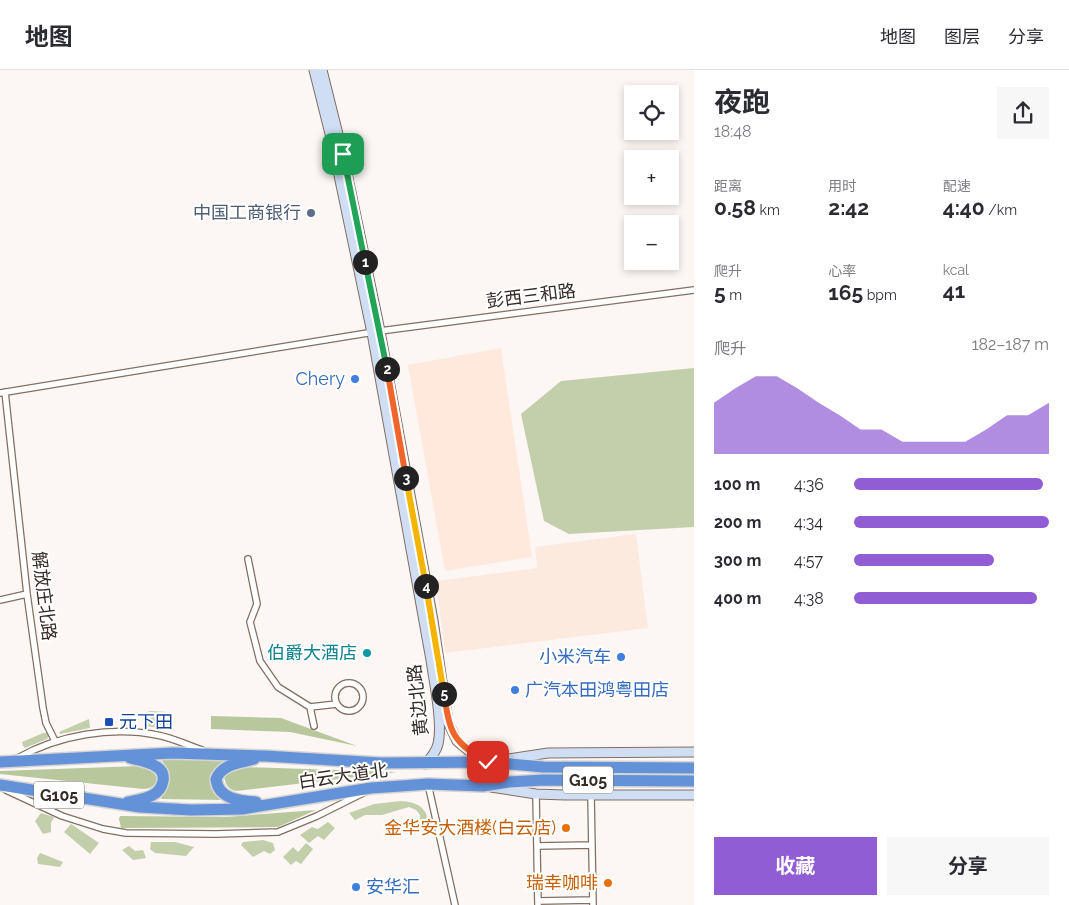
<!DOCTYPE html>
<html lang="zh">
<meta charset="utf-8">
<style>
:root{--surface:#fff;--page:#f7f7f7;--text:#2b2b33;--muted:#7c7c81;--line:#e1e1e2;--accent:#915dd5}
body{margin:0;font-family:Raleway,"Noto Sans SC",sans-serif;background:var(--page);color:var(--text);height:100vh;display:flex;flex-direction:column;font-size:19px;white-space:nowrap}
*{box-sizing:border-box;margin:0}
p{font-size:16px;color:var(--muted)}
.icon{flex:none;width:28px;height:28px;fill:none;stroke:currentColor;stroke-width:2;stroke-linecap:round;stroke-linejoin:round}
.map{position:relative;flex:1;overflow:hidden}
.drawer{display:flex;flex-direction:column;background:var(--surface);width:375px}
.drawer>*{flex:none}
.buttons{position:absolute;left:624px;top:15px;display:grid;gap:10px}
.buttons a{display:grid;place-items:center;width:55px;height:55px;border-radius:0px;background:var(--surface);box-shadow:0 2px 8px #0003;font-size:25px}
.pin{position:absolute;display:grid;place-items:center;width:42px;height:42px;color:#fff;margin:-21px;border-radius:10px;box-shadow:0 2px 8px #0006}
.km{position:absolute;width:25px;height:25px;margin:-12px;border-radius:50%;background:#222;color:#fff;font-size:14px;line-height:25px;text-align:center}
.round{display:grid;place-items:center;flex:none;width:52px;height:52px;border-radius:0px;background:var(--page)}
.summary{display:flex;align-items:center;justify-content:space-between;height:85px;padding:0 20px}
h1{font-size:28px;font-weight:700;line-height:38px}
.metrics{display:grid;grid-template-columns:repeat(3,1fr);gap:8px;height:85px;padding:5px 20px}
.metrics div{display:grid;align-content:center}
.metrics b{font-size:21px;font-weight:700}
.metrics small{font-size:14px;font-weight:400}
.metrics p{font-size:14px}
.chart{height:140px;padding:10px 20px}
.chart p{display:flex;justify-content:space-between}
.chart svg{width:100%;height:90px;margin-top:5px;fill:var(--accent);opacity:.7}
.cta{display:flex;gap:10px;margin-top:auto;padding:10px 20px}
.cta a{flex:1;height:58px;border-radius:0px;background:var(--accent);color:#fff;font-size:20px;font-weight:700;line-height:58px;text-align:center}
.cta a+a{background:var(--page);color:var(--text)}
ul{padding:0 20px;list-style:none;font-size:16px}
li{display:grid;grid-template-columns:80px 60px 1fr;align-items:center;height:38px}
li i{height:12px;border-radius:6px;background:var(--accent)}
header{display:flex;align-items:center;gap:30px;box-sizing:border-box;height:70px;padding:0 25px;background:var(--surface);border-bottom:1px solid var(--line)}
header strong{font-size:24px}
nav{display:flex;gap:28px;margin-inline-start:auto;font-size:18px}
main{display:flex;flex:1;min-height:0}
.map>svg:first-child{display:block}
</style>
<header>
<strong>地图</strong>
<nav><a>地图</a><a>图层</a><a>分享</a></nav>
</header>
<main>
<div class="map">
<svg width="694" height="835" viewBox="0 0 694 835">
<rect width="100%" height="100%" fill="#fcf7f4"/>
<path fill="#fdeadf" d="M 636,464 L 648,558 L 445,583 L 436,511 L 537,498 L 535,477 Z"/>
<path fill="#ffe9dc" d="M 501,278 L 532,487 L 445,501 L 408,295 Z"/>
<path fill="#c3cfab" d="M 694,298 L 694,457 L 569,464 L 544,451 L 521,344 L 561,311 Z
M 150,641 L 167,642 L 168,659 L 144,656 L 144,643 Z
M 89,649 L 90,658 L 60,664 L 59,662 Z
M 43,663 L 47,663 L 49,666 L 47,669 L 25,678 L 23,676 L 22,672 Z
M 401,731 C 416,732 427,737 428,752 L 418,753 L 417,751 L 418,749 L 420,749 L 420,745 L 416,740 L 409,737 L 382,745 L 365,745 L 355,750 L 349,743 L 374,734 Z
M 41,743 L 54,747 L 51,753 L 51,762 L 43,764 L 35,751 Z
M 328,752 L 335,758 L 324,770 L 318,766 L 309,773 L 300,765 L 312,757 L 318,759 Z
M 71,754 L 99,773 L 90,784 L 64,762 Z
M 263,770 L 273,773 L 275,780 L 270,784 L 264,781 L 253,787 L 241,775 L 243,772 Z
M 151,772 L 175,772 L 194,777 L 186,786 L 155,783 L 150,779 Z
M 306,773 L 313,779 L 301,794 L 296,791 L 291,795 L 283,787 L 293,777 L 298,782 Z
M 129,776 L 135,781 L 143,780 L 146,788 L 133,790 L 122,780 Z
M 40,783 L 63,792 L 60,797 L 38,794 L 37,788 Z"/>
<path fill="#b9c79d" d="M 211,646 L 281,648 L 357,676 L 290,662 L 211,659 Z
M 162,688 L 226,690 L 226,692 C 218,694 216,697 213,705 L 225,730 L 161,729 C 167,713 177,708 162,691 Z
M 140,696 C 159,699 164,717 143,719 L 0,704 L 0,701 Z
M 243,697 L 397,702 L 236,721 C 228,719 226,715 224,707 L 233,698 Z
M 316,740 L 278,757 L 126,758 L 121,758 L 119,749 L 120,746 L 226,747 Z"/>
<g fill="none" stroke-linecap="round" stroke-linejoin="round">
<g stroke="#836e62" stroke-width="8">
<path id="street" d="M 5,322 L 27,524 L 43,638 L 46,653 L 55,671
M 0,323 L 380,261 L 694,220
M 248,489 L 257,534 L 250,552 L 260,591 L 278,617 L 310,637 L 337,634
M 0,530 L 27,524
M335 627a14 14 0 1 1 28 0a14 14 0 1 1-28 0Z
M 310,637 L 314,656
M 18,688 C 58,665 112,656 157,665 C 173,668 187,675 202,680
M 428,714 L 455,835
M 6,720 L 62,746 L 103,759 L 126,763 L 216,764 L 278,762 L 317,746 L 363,723
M 536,724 L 538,835
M 591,725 L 593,835
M 537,776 L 592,775
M 538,831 L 593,830"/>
</g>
<g stroke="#836e62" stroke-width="11">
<path id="secondary" d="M 314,0 L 332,72 L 372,263 L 431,590 C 434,612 443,653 438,674 C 436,682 431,688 425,694
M 322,0 L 343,84 L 380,261 L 433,550 L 448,652 L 457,671 L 469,681 L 488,692 L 548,683 L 694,682
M 491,717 L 536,724 L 565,725 L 694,725"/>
</g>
<g stroke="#d6d5d4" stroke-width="14">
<path id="highway" d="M 254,689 C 240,693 222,694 216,709 C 218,729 240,731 256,732
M 0,692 L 173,683 L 265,686 L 381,693 L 488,692 L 543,697 L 694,698
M 0,715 L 140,737 L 191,740 L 242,739 L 371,718 L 401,716 L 428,714 L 483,716 L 509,712 L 544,710 L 694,711
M 128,732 C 141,729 160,728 163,711 C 164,705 162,700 157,697 C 150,692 139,690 130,688"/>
</g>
<use href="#street" stroke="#fff" stroke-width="5.5"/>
<use href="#secondary" stroke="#d0def4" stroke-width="9"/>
<use href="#highway" stroke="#6492d9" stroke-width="11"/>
</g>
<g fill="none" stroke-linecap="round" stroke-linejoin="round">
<g stroke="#fff" stroke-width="10">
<path id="split-1" d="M 343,84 L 365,192"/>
</g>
<g stroke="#fff" stroke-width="10">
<path id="split-2" d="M 365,192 L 387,299"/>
</g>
<g stroke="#fff" stroke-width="10">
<path id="split-3" d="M 387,299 L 406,408"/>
</g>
<g stroke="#fff" stroke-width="10">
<path id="split-4" d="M 406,408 L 426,516"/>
</g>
<g stroke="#fff" stroke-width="10">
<path id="split-5" d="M 426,516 L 444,624"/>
</g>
<g stroke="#fff" stroke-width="10">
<path id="split-6" d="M 444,624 C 450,663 452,672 488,692"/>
</g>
<use href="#split-1" stroke="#22a559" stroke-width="6"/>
<use href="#split-2" stroke="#22a559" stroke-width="6"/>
<use href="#split-3" stroke="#f0652b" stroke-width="6"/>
<use href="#split-4" stroke="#f5b400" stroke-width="6"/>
<use href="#split-5" stroke="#f5b400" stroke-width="6"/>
<use href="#split-6" stroke="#f0652b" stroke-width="6"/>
</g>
<circle fill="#5c6f8a" stroke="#fff" stroke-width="2" cx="311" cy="143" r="5"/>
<g fill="#3f7fe0" stroke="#fff" stroke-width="2">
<circle cx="355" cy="309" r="5"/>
<circle cx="621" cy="587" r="5"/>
<circle cx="515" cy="620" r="5"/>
<circle cx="356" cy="817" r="5"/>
</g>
<circle fill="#0f9aa8" stroke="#fff" stroke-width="2" cx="367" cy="583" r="5"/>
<rect fill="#1a4fb4" stroke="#fff" stroke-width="2" x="104" y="647" width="10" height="10" rx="2.5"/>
<g fill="#e8710a" stroke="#fff" stroke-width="2">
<circle cx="566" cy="758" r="5"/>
<circle cx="608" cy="813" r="5"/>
</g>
<g text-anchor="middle" stroke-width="4" stroke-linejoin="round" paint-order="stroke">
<g fill="#fff" stroke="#716b67" stroke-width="1">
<rect x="563" y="696.5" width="50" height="27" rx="4"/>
<rect x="34" y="711.5" width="50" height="27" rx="4"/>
</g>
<g font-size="16" font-weight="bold" fill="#342b26">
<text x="588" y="716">G105</text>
<text x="59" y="731">G105</text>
</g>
<g font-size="18" fill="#4e5e75" stroke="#fff" text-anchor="end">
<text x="301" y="149">中国工商银行</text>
</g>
<g font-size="18" fill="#342b26" stroke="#fff">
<text transform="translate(531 226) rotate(-7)" y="6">彭西三和路</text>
<text transform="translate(44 526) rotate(83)" y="6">解放庄北路</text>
<text transform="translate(418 630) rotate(-96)" y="6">黄边北路</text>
<text transform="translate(343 706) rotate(-8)" y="6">白云大道北</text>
</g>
<g font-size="18" fill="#366cbe" stroke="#fff" text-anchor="end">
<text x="345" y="315">Chery</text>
<text x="611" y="593">小米汽车</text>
<text x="525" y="626" text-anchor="start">广汽本田鸿粤田店</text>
<text x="366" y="823" text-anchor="start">安华汇</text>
</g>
<g font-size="18" fill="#0d838f" stroke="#fff" text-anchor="end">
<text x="357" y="589">伯爵大酒店</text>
</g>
<g font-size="18" fill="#164399" stroke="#fff" text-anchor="start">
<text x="119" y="658">元下田</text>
</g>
<g font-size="18" fill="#c56008" stroke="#fff" text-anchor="end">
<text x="556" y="764">金华安大酒楼(白云店)</text>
<text x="598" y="819">瑞幸咖啡</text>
</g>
</g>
</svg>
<div class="buttons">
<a><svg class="icon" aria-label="locate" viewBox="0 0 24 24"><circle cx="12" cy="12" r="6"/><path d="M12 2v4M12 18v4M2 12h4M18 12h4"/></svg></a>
<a>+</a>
<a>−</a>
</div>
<div class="pin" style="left:343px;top:84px;background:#1e9e55"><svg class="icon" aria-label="arrive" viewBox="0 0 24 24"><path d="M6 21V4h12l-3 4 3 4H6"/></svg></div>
<div class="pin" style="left:488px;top:692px;background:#d93025"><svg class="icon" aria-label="check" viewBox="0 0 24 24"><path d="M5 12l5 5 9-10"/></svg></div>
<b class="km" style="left:365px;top:192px">1</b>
<b class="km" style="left:387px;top:299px">2</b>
<b class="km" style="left:406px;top:408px">3</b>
<b class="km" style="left:426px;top:516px">4</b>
<b class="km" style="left:444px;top:624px">5</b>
</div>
<section class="drawer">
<div class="summary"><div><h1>夜跑</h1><p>18:48</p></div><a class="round"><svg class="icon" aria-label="share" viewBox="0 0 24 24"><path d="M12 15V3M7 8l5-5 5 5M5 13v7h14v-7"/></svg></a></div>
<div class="metrics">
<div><p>距离</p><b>0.58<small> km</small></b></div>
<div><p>用时</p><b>2:42</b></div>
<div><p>配速</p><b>4:40<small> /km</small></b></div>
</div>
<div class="metrics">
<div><p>爬升</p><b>5<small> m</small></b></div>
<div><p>心率</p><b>165<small> bpm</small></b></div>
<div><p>kcal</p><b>41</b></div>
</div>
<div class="chart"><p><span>爬升</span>182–187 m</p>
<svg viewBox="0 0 160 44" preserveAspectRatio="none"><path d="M0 44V19L10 12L20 6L30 6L40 12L50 19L60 25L70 32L80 32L90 38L100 38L110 38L120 38L130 32L140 25L150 25L160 19V44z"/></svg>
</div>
<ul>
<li><b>100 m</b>4:36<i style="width:97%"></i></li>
<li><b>200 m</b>4:34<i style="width:100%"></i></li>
<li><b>300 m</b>4:57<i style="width:72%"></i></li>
<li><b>400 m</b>4:38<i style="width:94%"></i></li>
</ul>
<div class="cta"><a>收藏</a><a>分享</a></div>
</section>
</main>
